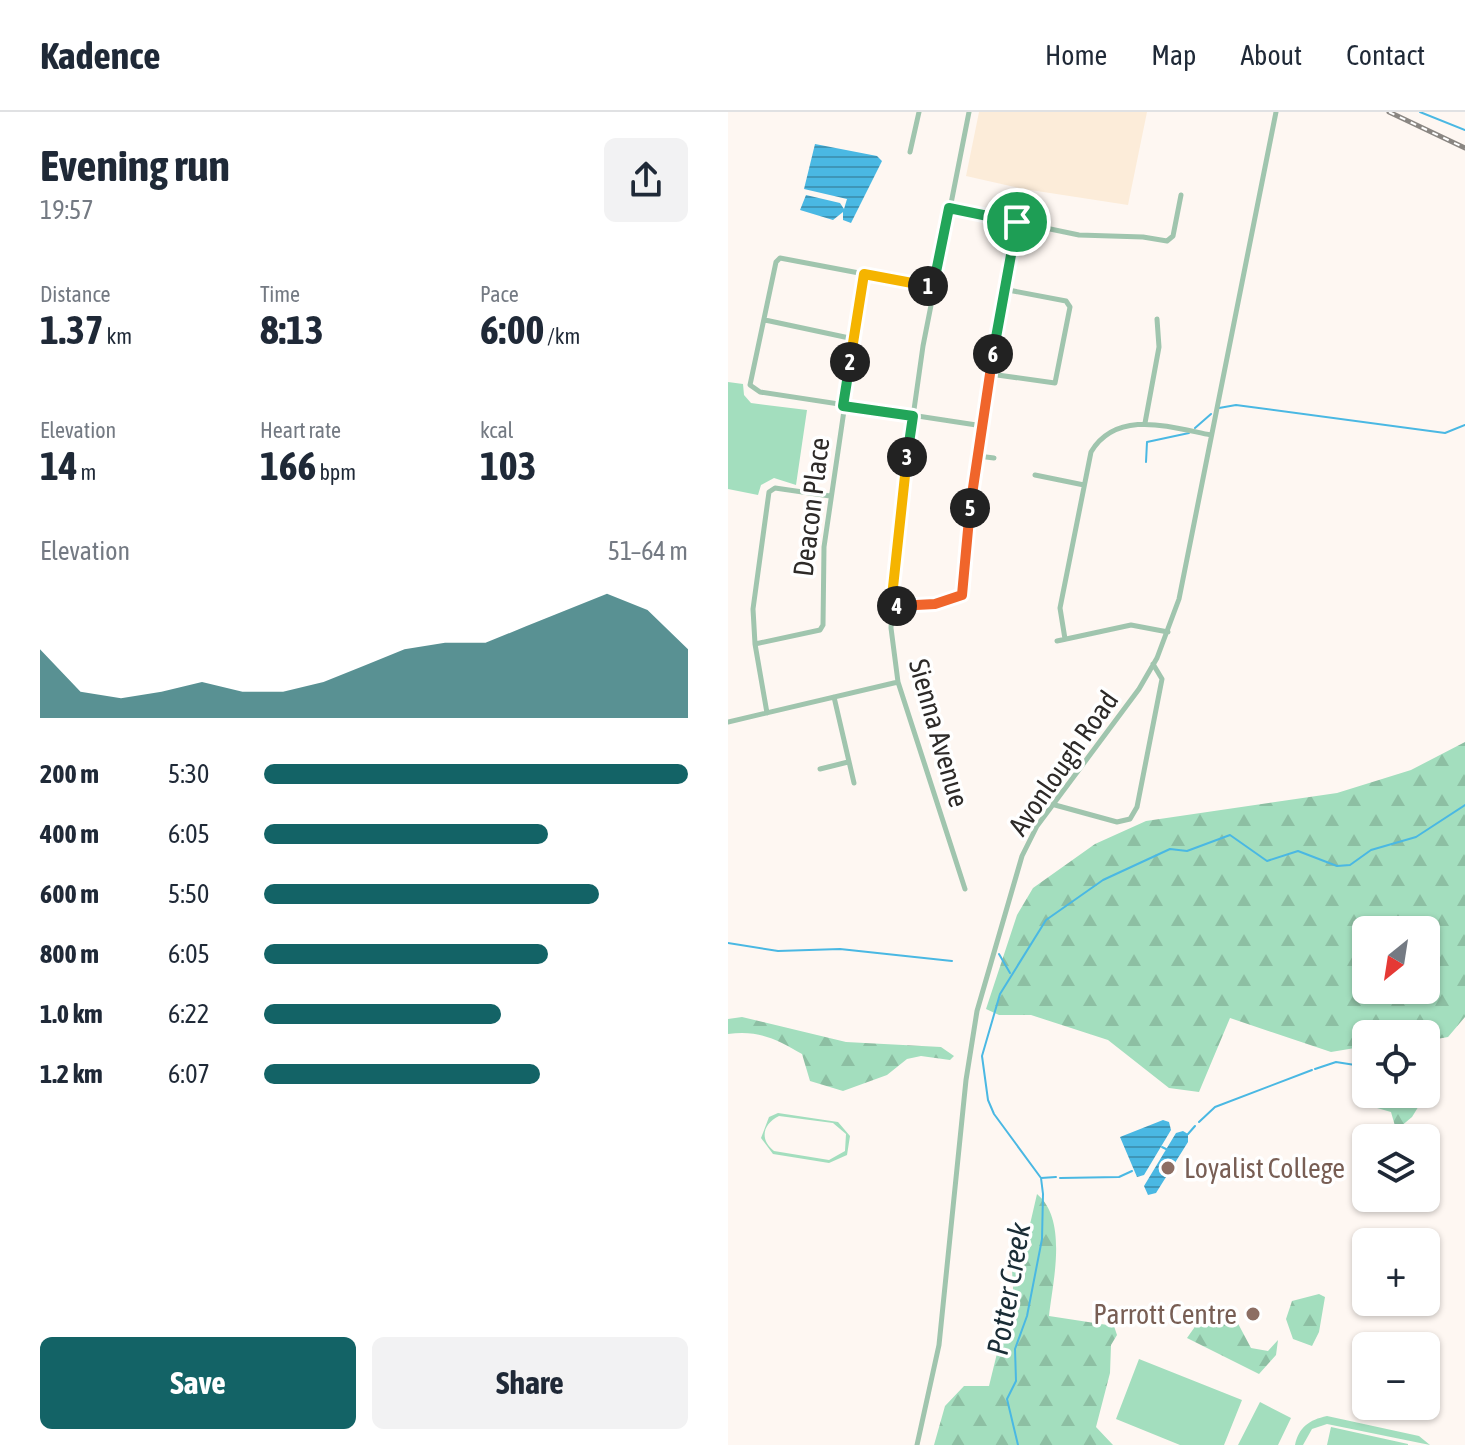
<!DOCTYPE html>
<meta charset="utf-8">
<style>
:root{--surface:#fff;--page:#f2f2f3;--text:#1f2937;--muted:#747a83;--line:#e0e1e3;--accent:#136366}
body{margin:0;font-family:"Asap Condensed",sans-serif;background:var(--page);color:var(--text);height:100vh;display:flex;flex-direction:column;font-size:30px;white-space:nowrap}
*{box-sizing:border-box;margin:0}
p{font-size:26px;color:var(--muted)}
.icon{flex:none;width:44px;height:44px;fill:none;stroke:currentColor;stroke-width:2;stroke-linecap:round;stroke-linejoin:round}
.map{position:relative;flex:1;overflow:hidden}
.details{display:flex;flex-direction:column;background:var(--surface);width:728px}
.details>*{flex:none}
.needle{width:52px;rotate:210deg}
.fabs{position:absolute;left:624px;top:804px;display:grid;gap:16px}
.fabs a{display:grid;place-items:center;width:88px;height:88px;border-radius:12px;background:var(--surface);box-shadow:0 2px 6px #0004;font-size:40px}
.pin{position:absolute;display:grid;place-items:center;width:68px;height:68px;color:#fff;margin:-34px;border:4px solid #fff;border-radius:50%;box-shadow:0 2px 8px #0007}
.km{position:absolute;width:40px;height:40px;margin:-20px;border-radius:50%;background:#222;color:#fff;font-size:22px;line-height:40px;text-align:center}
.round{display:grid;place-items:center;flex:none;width:84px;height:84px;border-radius:12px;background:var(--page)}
.summary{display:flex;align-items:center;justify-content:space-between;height:136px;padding:0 40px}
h1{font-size:44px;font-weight:700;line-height:60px}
.figures{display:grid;grid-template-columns:repeat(3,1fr);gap:12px;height:136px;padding:8px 40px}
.figures div{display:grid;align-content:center}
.figures b{font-size:40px;font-weight:700}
.figures small{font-size:22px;font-weight:400}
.figures p{font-size:22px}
.chart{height:224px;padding:16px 40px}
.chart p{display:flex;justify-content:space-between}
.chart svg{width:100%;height:144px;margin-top:8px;fill:var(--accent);opacity:.7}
.cta{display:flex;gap:16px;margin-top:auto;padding:16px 40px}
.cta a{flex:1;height:92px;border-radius:12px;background:var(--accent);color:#fff;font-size:32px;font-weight:700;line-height:92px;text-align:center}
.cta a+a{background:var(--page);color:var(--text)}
ul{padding:0 40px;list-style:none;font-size:26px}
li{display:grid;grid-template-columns:128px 96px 1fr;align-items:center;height:60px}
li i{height:20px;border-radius:10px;background:var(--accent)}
header{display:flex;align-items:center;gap:48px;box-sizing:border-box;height:112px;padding:0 40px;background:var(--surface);border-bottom:2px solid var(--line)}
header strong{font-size:38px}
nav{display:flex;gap:44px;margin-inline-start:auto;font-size:28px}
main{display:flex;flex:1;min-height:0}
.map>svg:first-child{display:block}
</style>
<header>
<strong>Kadence</strong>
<nav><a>Home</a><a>Map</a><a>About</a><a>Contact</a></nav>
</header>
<main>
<section class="details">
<div class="summary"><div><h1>Evening run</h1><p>19:57</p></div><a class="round"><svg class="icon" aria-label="share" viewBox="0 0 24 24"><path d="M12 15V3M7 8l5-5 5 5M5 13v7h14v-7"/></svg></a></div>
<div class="figures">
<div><p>Distance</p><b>1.37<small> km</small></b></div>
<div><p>Time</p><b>8:13</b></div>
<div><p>Pace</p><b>6:00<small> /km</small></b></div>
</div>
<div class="figures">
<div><p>Elevation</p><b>14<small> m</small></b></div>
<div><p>Heart rate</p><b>166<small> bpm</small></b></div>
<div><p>kcal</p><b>103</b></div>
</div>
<div class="chart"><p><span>Elevation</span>51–64 m</p>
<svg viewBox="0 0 160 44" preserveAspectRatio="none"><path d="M0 44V23L10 36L20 38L30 36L40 33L50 36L60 36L70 33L80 28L90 23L100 21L110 21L120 16L130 11L140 6L150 11L160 23V44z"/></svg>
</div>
<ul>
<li><b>200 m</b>5:30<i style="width:100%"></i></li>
<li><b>400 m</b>6:05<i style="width:67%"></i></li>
<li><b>600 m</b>5:50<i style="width:79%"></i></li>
<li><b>800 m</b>6:05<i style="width:67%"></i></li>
<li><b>1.0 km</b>6:22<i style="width:56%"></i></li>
<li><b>1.2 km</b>6:07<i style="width:65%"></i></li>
</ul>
<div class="cta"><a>Save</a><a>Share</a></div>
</section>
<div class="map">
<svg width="737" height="1333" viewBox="0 0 737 1333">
<defs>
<pattern id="forest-firs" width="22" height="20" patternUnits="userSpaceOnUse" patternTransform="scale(2)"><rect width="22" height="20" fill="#a3debe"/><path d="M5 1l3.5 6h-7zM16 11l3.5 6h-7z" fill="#8dbfa3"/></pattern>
<pattern id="water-rules" width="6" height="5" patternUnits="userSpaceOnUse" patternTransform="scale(2)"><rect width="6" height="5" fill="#4ab8e3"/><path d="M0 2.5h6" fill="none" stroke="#3e96b8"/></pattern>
</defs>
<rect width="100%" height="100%" fill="#fef7f2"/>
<path fill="#fcecd9" d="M 251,0 L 419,0 L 400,93 L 296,77 L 238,64 Z"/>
<path fill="url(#forest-firs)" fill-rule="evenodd" d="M 737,630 L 737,905 L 720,925 L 698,929 L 698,922 L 638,922 L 638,939 L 627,936 L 603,940 L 502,906 L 471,980 L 441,976 L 380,928 L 303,903 L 271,903 L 258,897 L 289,803 L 305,776 L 367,732 L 418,709 L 609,681 L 683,658 ZM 638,818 L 698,818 L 698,878 L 638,878 Z
M 14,905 L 118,930 L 213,935 L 226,944 L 222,948 L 193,944 L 179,947 L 159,963 L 115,979 L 82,969 L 74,942 C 48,927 31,918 0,922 L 0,907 Z
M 640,982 L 696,982 L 697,984 L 684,1005 L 672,1015 L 667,1014 L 663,1000 L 642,994 L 638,988 Z
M 309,1082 C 340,1108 325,1168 321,1204 L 386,1214 L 389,1223 L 383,1233 L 382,1261 L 368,1315 L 385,1333 L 206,1333 L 217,1294 L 236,1274 L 261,1274 L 272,1229 L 286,1194 L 284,1158 L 304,1133 L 300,1121 Z
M 591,1182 L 597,1185 L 591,1220 L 584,1234 L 565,1227 L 558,1207 L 564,1189 Z
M 497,1197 L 506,1204 L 523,1236 L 540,1239 L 550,1228 L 548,1243 L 531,1262 L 459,1226 L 471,1209 Z"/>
<path fill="#a3debe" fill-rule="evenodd" d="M 0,270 L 15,272 L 16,283 L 23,291 L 79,298 L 68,373 L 46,366 L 33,373 L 30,383 L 0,377 Z
M 50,1001 L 110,1010 L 122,1024 L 119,1043 L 101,1051 L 45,1042 L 33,1026 L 41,1005 ZM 51,1004 L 105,1011 L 118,1022 L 117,1039 L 101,1048 L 46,1039 C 31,1027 35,1012 51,1004 Z
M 411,1247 L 514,1288 L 496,1333 L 452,1333 L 388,1307 Z
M 532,1290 L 563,1306 L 550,1333 L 510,1333 Z
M 599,1304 L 691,1324 L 702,1333 L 599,1312 L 584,1317 L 575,1333 L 567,1333 C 571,1315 581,1308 599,1304 Z
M 603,1315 L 680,1332 L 680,1333 L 599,1333 Z"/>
<path fill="url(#water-rules)" d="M 87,32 L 149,44 L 154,49 L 123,111 L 115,108 L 115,100 L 105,108 L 72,98 L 78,83 L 112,91 L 116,97 L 119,87 L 76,77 Z
M 435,1008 L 441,1010 L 443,1018 L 416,1063 L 409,1065 L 392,1025 Z
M 455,1019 L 460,1022 L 460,1030 L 428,1081 L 420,1083 L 416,1074 L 448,1021 Z"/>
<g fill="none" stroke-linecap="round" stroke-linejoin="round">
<path stroke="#4ab8e3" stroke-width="2" d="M 692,0 L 737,18
M 491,296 L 508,293 L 717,321 L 737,313
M 467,316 L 483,302
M 418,350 L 419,330 L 461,321
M 0,831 L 50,839 L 112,837 L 224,849
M 271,842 L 282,861
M 587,957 L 608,950 L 627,953
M 471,1010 L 487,995 L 584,958
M 460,1022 L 467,1014
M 434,1035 L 438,1037
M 313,1066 L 328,1065
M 332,1066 L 391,1065 L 404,1059
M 290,1333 L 279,1287 L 288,1269 L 287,1237 L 299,1204 L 314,1127 L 315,1082 L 313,1066 L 266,1002 L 260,988 L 254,944 L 272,882 L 318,808 L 375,768 L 442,737 L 459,739 L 502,723 L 539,749 L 570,739 L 609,754 L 622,753 L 643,738 L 688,725 L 737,693"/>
<path stroke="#a0c5ae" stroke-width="5" d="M 182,40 L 191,0
M 221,96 L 351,123 L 415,125 L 439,129 L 445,124 L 453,83
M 205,175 L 52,146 L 48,150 L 22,273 L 32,280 L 255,314
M 37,208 L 126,227
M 262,262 L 327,271 L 342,195 L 338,189 L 275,177
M 417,311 L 431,235 L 429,207
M 250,344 L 266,346
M 307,363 L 356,373
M 163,494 L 207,492 L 234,483 L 237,428 L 273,187 L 289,110
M 337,527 L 332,496 L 363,340 C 389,297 442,315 483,323
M 329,529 L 403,513 L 440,520
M 27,532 L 92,518 L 95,513 L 96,435 L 136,162
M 106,585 L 126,671
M 39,601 L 27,532 L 25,497 L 41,380 L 47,376 L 102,384
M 0,610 L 170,570
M 92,657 L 120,650
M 327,693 L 389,710 L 402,707 L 409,695 L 434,567 L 425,552
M 237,777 L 170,570 L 163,516 L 167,432 L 195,234 L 241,0
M 189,1333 L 211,1233 L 238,968 L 249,899 L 294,744 L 309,714 L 411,577 L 429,546 L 451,487 L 548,0"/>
<g stroke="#8a8682" stroke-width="5">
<path id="rail" d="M 661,0 L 737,36"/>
</g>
<use href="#rail" stroke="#fff" stroke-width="2" stroke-dasharray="6" stroke-linecap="butt"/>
</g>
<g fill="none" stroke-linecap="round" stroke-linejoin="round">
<g stroke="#fff" stroke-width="16">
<path id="split-1" d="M 200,174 L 205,175 L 221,96 L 289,110"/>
</g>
<g stroke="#fff" stroke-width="16">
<path id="split-2" d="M 122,250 L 136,162 L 200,174"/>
</g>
<g stroke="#fff" stroke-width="16">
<path id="split-3" d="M 122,250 L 115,294 L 185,304 L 179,345"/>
</g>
<g stroke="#fff" stroke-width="16">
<path id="split-4" d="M 169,494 L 163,494 L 179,345"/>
</g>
<g stroke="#fff" stroke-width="16">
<path id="split-5" d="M 169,494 L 207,492 L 234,483 L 242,396"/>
</g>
<g stroke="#fff" stroke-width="16">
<path id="split-6" d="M 242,396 L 265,242"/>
</g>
<g stroke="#fff" stroke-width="16">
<path id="split-7" d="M 265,242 L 289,110"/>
</g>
<use href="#split-1" stroke="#22a559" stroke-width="10"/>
<use href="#split-2" stroke="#f5b400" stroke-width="10"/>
<use href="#split-3" stroke="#22a559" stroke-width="10"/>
<use href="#split-4" stroke="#f5b400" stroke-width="10"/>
<use href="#split-5" stroke="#f0652b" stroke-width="10"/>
<use href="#split-6" stroke="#f0652b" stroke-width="10"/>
<use href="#split-7" stroke="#22a559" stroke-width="10"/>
</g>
<g fill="#8d6e63" stroke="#fff" stroke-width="3">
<circle cx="440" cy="1056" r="8"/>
<circle cx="525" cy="1202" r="8"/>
</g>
<g text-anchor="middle" stroke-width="7" stroke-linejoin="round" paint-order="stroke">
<g font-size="28" fill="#2d2a28" stroke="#fff">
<text transform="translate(83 395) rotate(-83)" y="10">Deacon Place</text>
<text transform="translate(211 621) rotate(74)" y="10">Sienna Avenue</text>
<text transform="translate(335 651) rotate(-55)" y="10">Avonlough Road</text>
</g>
<g font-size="28" fill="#785e54" stroke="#fff" text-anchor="start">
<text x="456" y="1066">Loyalist College</text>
<text x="509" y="1212" text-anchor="end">Parrott Centre</text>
</g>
<g font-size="30" font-style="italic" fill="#1a2d36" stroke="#fff">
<text transform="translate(281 1177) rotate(-80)" y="10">Potter Creek</text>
</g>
</g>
</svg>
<div class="fabs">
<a><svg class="needle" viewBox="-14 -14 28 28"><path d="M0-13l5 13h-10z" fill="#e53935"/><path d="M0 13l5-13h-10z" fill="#747a83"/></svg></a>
<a><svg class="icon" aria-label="locate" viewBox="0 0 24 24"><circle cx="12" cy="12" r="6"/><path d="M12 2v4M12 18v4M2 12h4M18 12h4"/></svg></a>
<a><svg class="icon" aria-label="layers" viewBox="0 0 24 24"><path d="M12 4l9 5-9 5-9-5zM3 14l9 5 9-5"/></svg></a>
<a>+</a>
<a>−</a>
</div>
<div class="pin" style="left:289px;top:110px;background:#1e9e55"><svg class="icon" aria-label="arrive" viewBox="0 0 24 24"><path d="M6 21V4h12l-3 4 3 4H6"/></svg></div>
<b class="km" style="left:200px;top:174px">1</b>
<b class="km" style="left:122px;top:250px">2</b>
<b class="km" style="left:179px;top:345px">3</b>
<b class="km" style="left:169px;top:494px">4</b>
<b class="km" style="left:242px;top:396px">5</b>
<b class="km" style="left:265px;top:242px">6</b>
</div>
</main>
